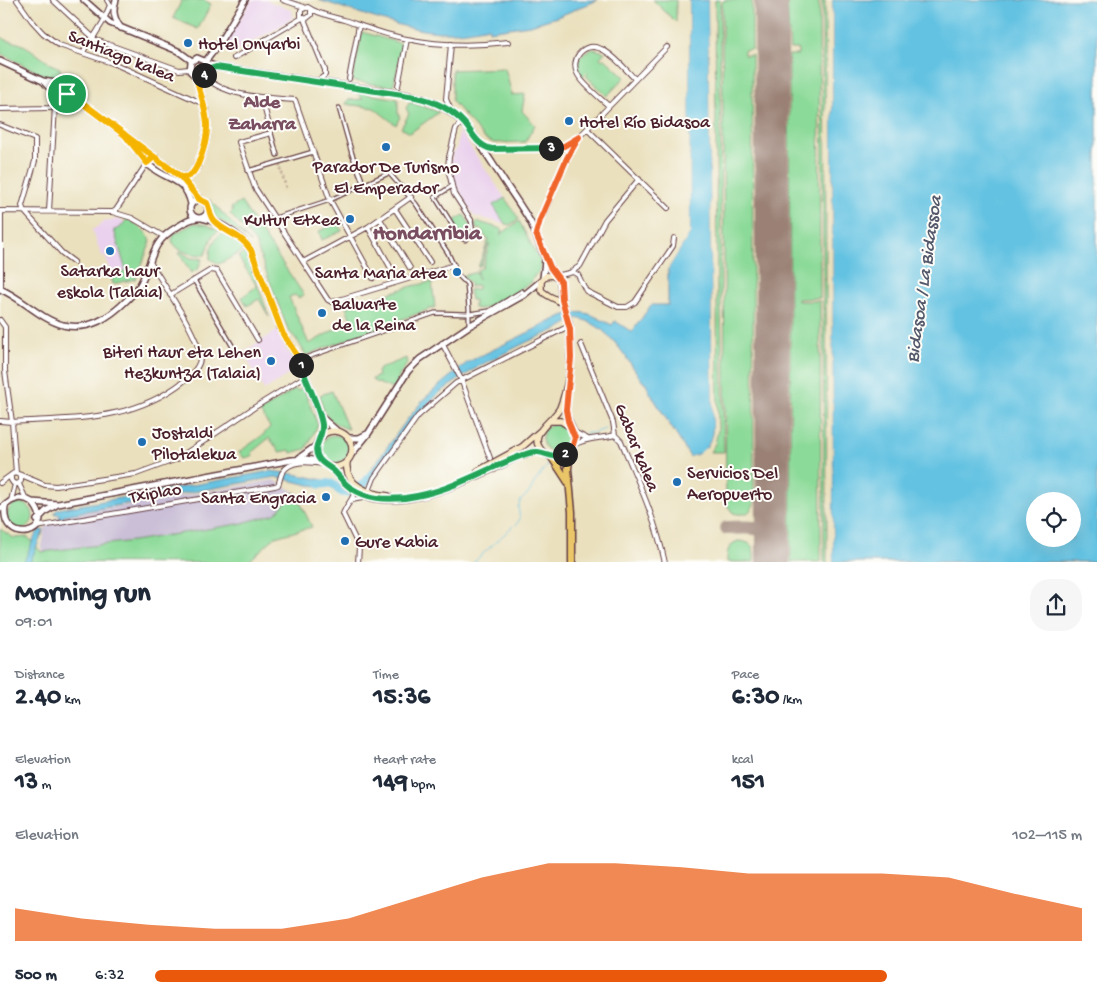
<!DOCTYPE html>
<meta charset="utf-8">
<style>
:root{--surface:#fff;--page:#f6f6f7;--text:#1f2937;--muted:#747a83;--accent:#ea580c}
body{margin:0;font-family:"Gochi Hand",sans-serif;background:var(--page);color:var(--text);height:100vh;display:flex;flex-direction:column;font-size:19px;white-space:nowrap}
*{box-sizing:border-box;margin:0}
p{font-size:16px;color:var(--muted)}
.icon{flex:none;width:28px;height:28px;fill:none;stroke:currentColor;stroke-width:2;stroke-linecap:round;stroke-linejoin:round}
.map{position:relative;height:562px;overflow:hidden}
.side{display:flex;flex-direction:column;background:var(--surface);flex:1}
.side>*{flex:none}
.tools{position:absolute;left:1026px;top:492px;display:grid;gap:10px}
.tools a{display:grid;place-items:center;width:55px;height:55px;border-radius:50%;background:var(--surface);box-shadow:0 5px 20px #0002;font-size:25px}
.pin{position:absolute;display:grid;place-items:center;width:42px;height:42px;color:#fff;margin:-21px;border:2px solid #fff;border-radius:50%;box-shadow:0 1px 5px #0007}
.km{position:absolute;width:25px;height:25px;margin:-12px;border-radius:50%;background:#222;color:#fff;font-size:14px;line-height:25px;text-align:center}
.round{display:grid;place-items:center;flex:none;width:52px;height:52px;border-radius:20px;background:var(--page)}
.headline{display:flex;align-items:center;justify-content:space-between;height:85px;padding:0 15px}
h1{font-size:28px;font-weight:700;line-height:38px}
.metrics{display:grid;grid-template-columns:repeat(3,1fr);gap:8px;height:85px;padding:5px 15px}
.metrics div{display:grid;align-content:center}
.metrics b{font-size:25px;font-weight:700}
.metrics small{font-size:14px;font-weight:400}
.metrics p{font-size:14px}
.chart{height:140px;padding:10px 15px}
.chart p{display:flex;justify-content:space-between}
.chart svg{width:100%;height:90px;margin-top:5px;fill:var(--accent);opacity:.7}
ul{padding:0 15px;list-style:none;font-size:16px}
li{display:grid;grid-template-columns:80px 60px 1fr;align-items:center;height:38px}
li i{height:12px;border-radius:6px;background:var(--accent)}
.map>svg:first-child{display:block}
</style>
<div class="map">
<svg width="1097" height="563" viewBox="0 0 1097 563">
<rect width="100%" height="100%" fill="#fdfcf7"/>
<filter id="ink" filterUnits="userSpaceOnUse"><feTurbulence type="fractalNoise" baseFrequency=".02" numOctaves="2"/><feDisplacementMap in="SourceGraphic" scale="10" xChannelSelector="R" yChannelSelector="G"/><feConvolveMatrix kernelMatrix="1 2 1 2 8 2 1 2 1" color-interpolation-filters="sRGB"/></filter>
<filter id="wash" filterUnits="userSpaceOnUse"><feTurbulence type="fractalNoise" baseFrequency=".0096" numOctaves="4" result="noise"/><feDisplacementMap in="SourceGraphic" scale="20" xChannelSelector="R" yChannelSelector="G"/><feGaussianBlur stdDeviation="1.12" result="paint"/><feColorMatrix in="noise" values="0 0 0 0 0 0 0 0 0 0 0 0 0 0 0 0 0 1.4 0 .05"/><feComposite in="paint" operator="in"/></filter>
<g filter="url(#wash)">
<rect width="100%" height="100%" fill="#eae0bd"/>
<path fill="#ead1ed" d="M 251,0 L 266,0 L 293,11 L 292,14 L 294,17 L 274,30 L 230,54 L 223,47 Z
M 459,130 L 519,219 L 510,225 L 474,216 L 455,183 L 450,162 L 452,155 L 457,148 Z
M 119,219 L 125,222 L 120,228 L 119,246 L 126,271 L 112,276 L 105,256 L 102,256 L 92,230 L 106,221 Z
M 278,330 L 283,343 L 288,353 L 290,353 L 297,369 L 264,390 L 243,352 Z"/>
<path fill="#cabfd7" d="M 274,480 L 295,492 L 275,514 L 239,524 L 133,541 L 41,552 L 45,528 L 57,517 Z"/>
<path fill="#8cda99" stroke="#6b7c62" d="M 182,0 L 204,0 L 211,4 L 198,29 L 173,18 Z
M 653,0 L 676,0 L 676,22 Z
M 715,0 L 720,0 L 721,304 L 724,452 L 710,452 L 715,444 L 718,430 Z
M 724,0 L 752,0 L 752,49 L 744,50 L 744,55 L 752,55 L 754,504 C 750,514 744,516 733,513 L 726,504 L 722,3 Z
M 787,0 L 819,1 L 820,298 L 798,299 L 798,301 L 820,301 L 821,562 L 791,562 L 789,55 L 798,55 L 798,49 L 790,49 Z
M 822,0 L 825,0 L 827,563 L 824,562 Z
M 362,32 L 403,44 L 393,87 L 352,81 Z
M 0,36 C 7,42 15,41 23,45 C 36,51 45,63 60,68 L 60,78 L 53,80 L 0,53 Z
M 594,49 L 605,52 L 600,58 L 602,60 L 604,58 L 625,77 L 607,96 L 586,76 L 588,74 L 587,72 L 582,77 C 573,65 579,51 594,49 Z
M 505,68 L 512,95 L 525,94 L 522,111 L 535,125 L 525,142 L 494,143 L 484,138 L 452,101 L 452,70 Z
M 356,92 L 398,99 L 398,114 L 400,117 L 396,125 L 374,108 L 346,104 L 348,100 L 363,99 Z
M 410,102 L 439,112 L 410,133 L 401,128 L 409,114 L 406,108 Z
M 505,198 L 519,219 L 510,225 L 505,224 L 493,205 Z
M 209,199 L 251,243 L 238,232 L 215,217 Z
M 241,202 L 304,295 L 298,298 L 295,295 L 289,297 L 309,344 L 351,320 L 346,307 L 412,286 L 432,282 L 435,307 L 306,355 L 297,340 L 288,330 L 255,242 L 230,214 L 233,211 L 231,208 Z
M 464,215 L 472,227 L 470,234 L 464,238 L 460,236 L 452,222 Z
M 127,219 C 137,225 146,230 151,241 L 136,279 L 113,284 L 111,276 L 126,271 L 114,230 L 120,228 Z
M 519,221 L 541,263 L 539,272 L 534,276 L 531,283 C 516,289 489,314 474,308 L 474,300 L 471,300 L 469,290 L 478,289 L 478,285 L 470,287 L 470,283 L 461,276 L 477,272 L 478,280 L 477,270 L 482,268 L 490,243 L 487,247 L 481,265 L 478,267 L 489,239 L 486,238 L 481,229 L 477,230 L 475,223 L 479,222 L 502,229 L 503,231 L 500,235 Z
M 195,223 L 207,225 L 219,231 L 213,235 L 205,255 C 193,255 178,253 172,241 L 174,234 Z
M 338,223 L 342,231 L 322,240 L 319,231 Z
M 222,233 L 239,244 L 245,250 L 219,264 L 210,259 C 209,248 214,239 222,233 Z
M 181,252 L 191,258 L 202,259 L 198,269 L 191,273 L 179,253 Z
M 246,252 L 269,317 L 259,299 L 247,306 L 242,297 L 257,286 L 238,257 Z
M 406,358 L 407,364 L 400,374 L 395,390 L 373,381 L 372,379 L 378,376 L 377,372 L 379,369 Z
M 303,387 L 318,425 L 306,449 L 291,453 L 290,450 L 280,452 L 269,438 L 252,452 L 253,456 L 244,458 L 239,452 L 263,435 L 270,427 L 260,412 L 295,389 L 298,391 Z
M 332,391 L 348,429 C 329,422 323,416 320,395 Z
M542 438a14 14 0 1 1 28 0a14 14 0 1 1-28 0Z
M321 449a14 14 0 1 1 28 0a14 14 0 1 1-28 0Z
M 295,492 L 312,527 L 275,537 L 247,563 L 0,562 L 0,529 L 14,538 L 28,537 L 41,552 L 133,541 L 239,524 L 275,514 Z
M7 516a13 13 0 1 1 26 0a13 13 0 1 1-26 0Z
M 738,541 C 755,542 754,549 754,562 L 727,562 C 727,553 727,545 738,541 Z"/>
<path fill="#64c2e2" stroke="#577086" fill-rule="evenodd" d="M 318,0 L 598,0 L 557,17 L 530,25 L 489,31 L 489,27 C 478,29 466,32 454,32 C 410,34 360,12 318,0 Z
M 689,0 L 708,0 L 713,425 C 712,441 707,453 690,457 L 649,391 L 646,383 L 643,382 C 626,358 608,323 576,318 L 558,329 L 527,342 L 479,366 L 439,393 L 411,423 L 368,485 L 362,482 L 406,421 L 424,399 L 441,384 L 468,362 L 562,316 C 586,308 591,315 612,325 L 615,321 L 632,332 L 651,305 L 668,305 L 668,269 L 690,233 Z
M 832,0 L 1097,0 L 1097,562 L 833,562 ZM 1035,501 L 1072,501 L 1072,539 L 1035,539 Z
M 271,471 L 294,474 L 333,482 L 331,485 L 320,486 L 309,485 L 276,477 L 64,515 L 63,518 L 61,519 L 59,518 L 60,514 L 55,514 L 55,512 L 58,509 Z
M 39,530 L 44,530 L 30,562 L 24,562 L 34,538 Z"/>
<path fill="#eae0bd" d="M 687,0 L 689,0 L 690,233 L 668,269 L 668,265 L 688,232 Z
M 708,0 L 711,0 L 716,425 L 715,435 L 710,448 L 699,457 L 690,460 L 690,457 L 697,455 L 708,446 L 713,435 L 713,425 Z
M 830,0 L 832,0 L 833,563 L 830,563 Z"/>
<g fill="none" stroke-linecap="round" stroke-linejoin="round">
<path stroke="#64c2e2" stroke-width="1" d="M 585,433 L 593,433 L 605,429
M 516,525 L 520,519 L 518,507 L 521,500 L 529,493 L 534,483 L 548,465
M 473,563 L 513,526"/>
<path stroke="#64c2e2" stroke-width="9" d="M 320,484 C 324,484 329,483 332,484 C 336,486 338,490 342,492 C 355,496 366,482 372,474"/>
<path stroke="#9a8074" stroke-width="14" d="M 771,5 L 772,0
M 727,528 C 743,528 771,522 773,545
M 758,528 L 768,524 L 772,512"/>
<path stroke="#9a8074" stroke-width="34" d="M 771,0 L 773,563"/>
</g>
</g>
<g filter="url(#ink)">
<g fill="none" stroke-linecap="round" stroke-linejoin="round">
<path stroke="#cab9a0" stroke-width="3" stroke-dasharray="3 1.5" stroke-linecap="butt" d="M 277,155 L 286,188"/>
<path stroke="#cab9a0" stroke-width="4" stroke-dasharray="4 2" stroke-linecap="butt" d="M 490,458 L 496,475"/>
<g stroke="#623c41" stroke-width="5.5">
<path id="pedestrian" d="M 339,108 L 352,154 L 364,185
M 271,133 L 277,155
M 248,171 L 313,152
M 452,186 L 435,197 L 460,237 L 465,240 L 473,233 L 471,220
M 275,218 L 330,200 L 389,173 L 416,204 L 448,253 L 458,275 L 467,284 L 469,309 L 469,326
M 194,280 L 233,347
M 299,360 L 435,313 L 469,314 L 489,311 L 522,291 L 524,295"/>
</g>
<g stroke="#623c41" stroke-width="6">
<path id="minor" d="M 17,0 L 32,21 L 43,33 L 59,45 L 115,64 L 204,104
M 53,0 L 96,40 L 179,70 L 189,69
M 107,0 L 111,7
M 283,0 L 304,7
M 311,10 L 311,15 L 306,19 L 301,16 L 301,10 L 308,7 C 317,14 333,17 344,20 C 365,27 386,35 407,39 C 440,46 474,46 508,42
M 304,19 L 325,70 L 325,75 L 318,81
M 451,44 L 446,99 L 451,111
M 83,53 L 89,40 L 93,38 L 103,22 L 110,5
M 234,58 L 302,18
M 203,75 C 223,97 267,98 295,100 L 330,200 L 373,278
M 349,79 L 359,25
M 398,86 L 407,39
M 262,98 L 271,133 L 239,142 L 255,188 L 328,300 L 332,302 L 454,265
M 609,106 C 600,98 581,83 577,73 C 574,67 575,59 579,54 C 597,32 623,67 635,79
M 0,109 L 50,108 L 53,105 L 53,92
M 462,121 L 456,129 L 449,157 L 448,168 L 454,194 L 471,220
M 0,125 L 35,139 L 35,161 L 22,206 L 24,211
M 587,129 L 668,208
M 481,145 L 492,149 L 558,148 L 569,144 L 579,137 L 667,47
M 395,209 L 430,262
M 0,211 L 112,212 L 132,218 L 163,236
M 1,211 L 1,289
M 24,211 L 62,253 L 74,262
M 49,211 L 55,106 L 60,95
M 113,212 L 116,210 L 147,163
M 380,219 L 410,268
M 368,227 L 393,272
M 536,233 L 540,221 L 567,158 L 576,141
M 303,262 L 368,227 L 411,197
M 571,272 L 580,266 L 605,220 L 639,179
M 556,276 L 573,272 L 578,275 L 586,291 L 618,307 L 627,307 L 635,302 L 673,246 L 674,238
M 170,295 L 211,270 L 217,271 L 258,340
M 0,320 L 5,327 L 5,371 L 12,422 L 16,473
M 442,343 L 461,379 L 490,458
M 581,344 L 613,422 L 615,435 L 621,441 C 638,481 656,520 665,563
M 0,421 L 12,422 C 75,418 132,422 184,381 C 191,374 201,367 200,356 C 199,336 162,282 150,262
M 574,432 L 588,439
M 574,445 C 587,437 601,439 615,435
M 21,475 L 45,485 L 56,486 L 136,474 L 177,459 L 255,407 L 304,377
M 0,483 L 14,473 L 21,475 L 21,481 L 18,484 L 13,483 L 11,480 L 11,475
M 19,484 L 26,499
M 355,490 C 354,499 346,505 343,514 L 359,547 L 358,563
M 369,491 L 374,478 L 418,416 L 456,383 L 567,327
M 352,500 L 367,497
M 11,501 L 15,484
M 36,527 L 275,486 L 278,485 C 280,481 280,477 282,473 C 290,459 310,462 323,464"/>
</g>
<g stroke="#623c41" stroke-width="8">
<path id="tertiary" d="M 84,0 L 110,23 L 178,51 L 192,61
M 116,0 C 112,11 114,19 121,28
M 0,61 L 43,81 L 56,95 L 71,95
M 205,62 L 218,45 L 245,0
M 206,63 L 217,67 L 408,95 C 460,105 473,134 500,175 C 510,191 522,207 531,223 C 539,241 544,259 555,276
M 206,73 L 207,66 L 204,61 L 197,58 L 191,62 L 190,71 L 196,77 C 204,77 209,69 217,67
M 43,81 L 62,84 L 73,96 L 181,177 L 199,199
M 133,144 C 138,151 143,160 150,166 C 167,181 185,177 191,204
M 181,177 C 191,177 194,172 198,164 C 214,127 206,113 196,77
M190 209a9 9 0 1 1 18 0a9 9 0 1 1-18 0Z
M 202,218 C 220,222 241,235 251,250 L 283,334 L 299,360 L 320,416 L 322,426 L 322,437
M 543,278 L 545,261
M 0,289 C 22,298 40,319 63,325 C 89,331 109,318 127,300 C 132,295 138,289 141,283 C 154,258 150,243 177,227 C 184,223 189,219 197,218
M 321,417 L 337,431
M 348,438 L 359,438 L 367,434
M 351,455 L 368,434 L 408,371 L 420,359 L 469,326 L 524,295 L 541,281
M 299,458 L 317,445
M 5,507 C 0,547 61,535 32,502
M 0,509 L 11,501 L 19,498 L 26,499 L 32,502 L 58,504 L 292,460 L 306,459 L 320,461
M 37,520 L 46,511 L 56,505"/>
</g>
<g stroke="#623c41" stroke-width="8">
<path id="secondary" d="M 563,304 C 556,298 547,297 541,290 L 541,281 L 546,276 L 552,275 L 559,279 C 562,286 560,294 562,302 C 565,312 570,321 570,331 C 571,346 571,362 569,377 C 568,388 566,400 566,411 C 567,422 577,432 574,443 C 572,450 567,454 561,456 C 555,458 548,456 543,452 C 525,434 553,422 560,408 C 564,398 567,386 569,375
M 550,421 L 561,421 L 569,426
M316 449a18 18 0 1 1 36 0a18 18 0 1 1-36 0Z
M 347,462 C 344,485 369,494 388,496
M 331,467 C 337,474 342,482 349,487 C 390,518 457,485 497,467 C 512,460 527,450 543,452
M 478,471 L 522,447 L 539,432"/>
</g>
<g stroke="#623c41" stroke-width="9">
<path id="primary" d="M 570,451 L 568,469 L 572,512 L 572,563
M 551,456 L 568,482"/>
</g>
<use href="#pedestrian" stroke="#fff" stroke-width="3"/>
<use href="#minor" stroke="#fff" stroke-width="4"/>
<use href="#tertiary" stroke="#fff" stroke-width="5"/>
<use href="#secondary" stroke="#f7e8c3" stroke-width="5.5"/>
<use href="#primary" stroke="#eac669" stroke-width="6"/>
</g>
</g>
<g fill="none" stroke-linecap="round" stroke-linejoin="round" filter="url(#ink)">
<g stroke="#fff" stroke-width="10">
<path id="split-1" d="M 67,94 L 73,96 L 181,177 L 199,199 L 207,203 C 210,209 209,215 214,221 C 225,233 240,233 251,250 L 283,334 L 296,354 L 301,365"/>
</g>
<g stroke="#fff" stroke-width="10">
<path id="split-2" d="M 301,365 C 306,382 320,408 322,425 C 323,439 312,445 318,457 C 322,465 330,466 335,472 C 340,477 344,484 351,488 C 368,499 385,500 405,498 C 452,492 483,469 526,454 C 544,447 549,461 565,454"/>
</g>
<g stroke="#fff" stroke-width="10">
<path id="split-3" d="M 551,148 L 564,146 L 579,137 L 567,158 L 540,220 L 536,234 L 550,267 L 561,282 L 562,300 L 570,329 L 571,358 L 566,410 L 568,421 L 575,438 L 572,448 L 565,454"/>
</g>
<g stroke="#fff" stroke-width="10">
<path id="split-4" d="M 204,75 L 210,69 L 216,67 L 416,97 C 434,101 451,109 464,123 C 473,133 477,146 492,149 L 551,148"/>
</g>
<g stroke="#fff" stroke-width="10">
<path id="split-5" d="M 67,94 L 62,94 L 65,90 L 64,86 L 73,96 L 124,134 L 147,163 L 154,157 L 181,177 C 191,178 194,172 198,164 C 214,126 206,114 196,77 L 204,75"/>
</g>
<use href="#split-1" stroke="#f5b400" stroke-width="6"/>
<use href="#split-2" stroke="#22a559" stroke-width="6"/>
<use href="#split-3" stroke="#f0652b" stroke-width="6"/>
<use href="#split-4" stroke="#22a559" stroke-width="6"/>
<use href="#split-5" stroke="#f5b400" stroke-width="6"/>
</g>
<g fill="#1f6fb2" stroke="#fdfcf7" stroke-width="2">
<circle cx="188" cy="43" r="5"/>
<circle cx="569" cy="121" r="5"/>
<circle cx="386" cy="147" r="5"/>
<circle cx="350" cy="219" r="5"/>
<circle cx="110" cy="251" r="5"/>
<circle cx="457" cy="272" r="5"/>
<circle cx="322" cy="313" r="5"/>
<circle cx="271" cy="361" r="5"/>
<circle cx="142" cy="442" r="5"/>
<circle cx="677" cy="482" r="5"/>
<circle cx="326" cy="497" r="5"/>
<circle cx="345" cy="541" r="5"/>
</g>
<g text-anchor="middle" stroke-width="4" stroke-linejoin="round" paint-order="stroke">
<g font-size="18" fill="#4a1f2b" stroke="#fdfcf7" text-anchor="start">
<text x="198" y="49">Hotel Onyarbi</text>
<text x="579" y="127">Hotel Río Bidasoa</text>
<text x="386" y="172" text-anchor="middle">Parador De Turismo<tspan x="386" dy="21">El Emperador</tspan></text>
<text x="340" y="225" text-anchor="end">Kultur Etxea</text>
<text x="110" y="276" text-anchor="middle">Satarka haur<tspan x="110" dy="21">eskola (Talaia)</tspan></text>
<text x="447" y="278" text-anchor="end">Santa Maria atea</text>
<text x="332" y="309">Baluarte<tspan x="332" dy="21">de la Reina</tspan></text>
<text x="261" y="357" text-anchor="end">Biteri Haur eta Lehen<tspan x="261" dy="21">Hezkuntza (Talaia)</tspan></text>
<text x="152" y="438">Jostaldi<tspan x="152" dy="21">Pilotalekua</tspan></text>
<text x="687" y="478">Servicios Del<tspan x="687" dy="21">Aeropuerto</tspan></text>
<text x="316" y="503" text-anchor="end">Santa Engracia</text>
<text x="355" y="547">Gure Kabia</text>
</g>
<g font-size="18" fill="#4a1f2b" stroke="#fdfcf7">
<text transform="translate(122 55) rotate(22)" y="6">Santiago kalea</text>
<text transform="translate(638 447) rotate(68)" y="6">Gabar kalea</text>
<text transform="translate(155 492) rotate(-10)" y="6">Txiplao</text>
</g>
<g font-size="19" font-weight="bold" fill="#794e60" stroke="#fdfcf7">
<text x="262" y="107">Alde<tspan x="262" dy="22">Zaharra</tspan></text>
</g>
<g font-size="19" font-style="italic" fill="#53586b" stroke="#fdfcf7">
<text transform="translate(922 279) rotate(-82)" y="7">Bidasoa / La Bidassoa</text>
</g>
<g font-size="22" font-weight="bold" fill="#794e60" stroke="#fdfcf7">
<text x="427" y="239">Hondarribia</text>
</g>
</g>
</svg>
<div class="tools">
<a><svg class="icon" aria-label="locate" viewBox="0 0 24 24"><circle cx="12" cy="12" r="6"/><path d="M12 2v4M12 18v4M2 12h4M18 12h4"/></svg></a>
</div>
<div class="pin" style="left:67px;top:94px;background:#1e9e55"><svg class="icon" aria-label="arrive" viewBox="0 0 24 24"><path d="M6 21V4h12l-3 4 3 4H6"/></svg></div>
<b class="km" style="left:301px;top:365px">1</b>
<b class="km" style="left:565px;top:454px">2</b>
<b class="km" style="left:551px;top:148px">3</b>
<b class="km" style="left:204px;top:75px">4</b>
</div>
<section class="side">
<div class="headline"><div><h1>Morning run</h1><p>09:01</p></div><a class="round"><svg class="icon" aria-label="share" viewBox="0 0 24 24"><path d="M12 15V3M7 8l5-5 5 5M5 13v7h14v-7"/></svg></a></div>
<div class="metrics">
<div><p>Distance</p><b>2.40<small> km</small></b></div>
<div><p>Time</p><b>15:36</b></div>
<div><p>Pace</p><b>6:30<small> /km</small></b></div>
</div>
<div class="metrics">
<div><p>Elevation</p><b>13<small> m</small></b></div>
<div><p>Heart rate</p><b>149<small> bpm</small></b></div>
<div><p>kcal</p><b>151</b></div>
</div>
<div class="chart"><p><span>Elevation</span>102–115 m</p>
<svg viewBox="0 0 160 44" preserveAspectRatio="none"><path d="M0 44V28L10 33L20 36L30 38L40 38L50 33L60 23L70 13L80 6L90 6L100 8L110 11L120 11L130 11L140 13L150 21L160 28V44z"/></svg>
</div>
<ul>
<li><b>500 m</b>6:32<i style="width:79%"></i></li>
</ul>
</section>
